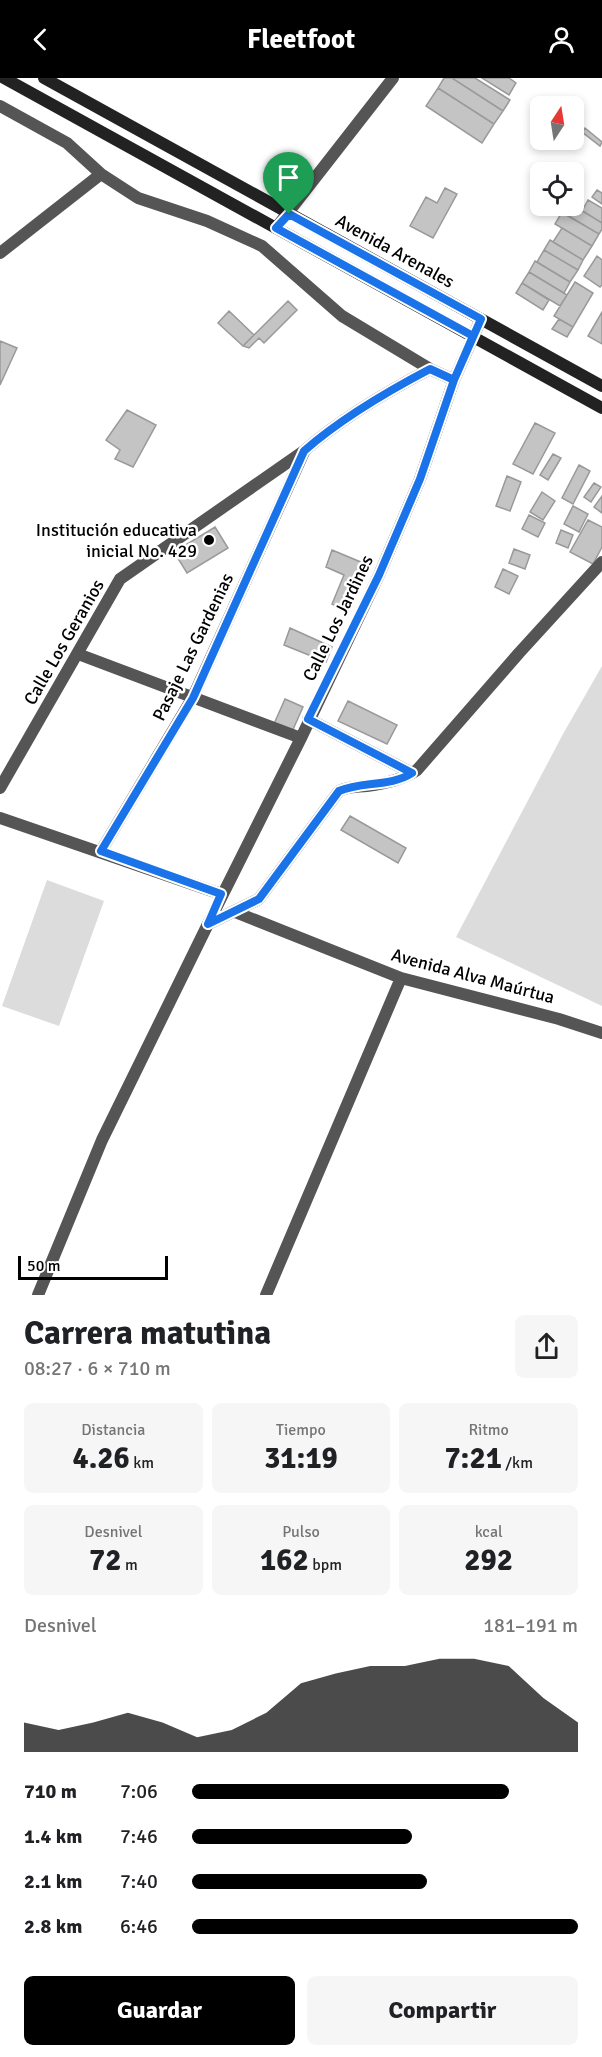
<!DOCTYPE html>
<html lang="es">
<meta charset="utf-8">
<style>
:root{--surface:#fff;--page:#f6f6f6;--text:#202124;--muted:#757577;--accent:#000}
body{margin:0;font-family:Signika,sans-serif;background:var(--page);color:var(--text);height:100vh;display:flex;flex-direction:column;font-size:22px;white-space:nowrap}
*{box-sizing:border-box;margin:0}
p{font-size:20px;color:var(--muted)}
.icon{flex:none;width:33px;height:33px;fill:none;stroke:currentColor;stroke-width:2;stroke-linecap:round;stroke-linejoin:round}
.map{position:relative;height:1217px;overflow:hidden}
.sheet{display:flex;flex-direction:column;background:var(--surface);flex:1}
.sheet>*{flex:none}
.needle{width:39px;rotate:12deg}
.buttons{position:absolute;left:530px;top:18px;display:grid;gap:12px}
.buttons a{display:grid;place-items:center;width:54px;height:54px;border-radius:9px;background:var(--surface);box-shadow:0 3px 9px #0003;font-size:30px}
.scale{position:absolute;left:18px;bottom:15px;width:150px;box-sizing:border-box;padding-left:6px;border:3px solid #000;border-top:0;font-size:16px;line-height:21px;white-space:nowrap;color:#000;-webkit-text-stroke:4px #fff;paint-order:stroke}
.pin{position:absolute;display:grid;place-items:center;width:51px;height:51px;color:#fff;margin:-62px -26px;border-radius:50% 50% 50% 0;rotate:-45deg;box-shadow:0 0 6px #0007}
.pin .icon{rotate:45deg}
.round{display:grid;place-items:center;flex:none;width:63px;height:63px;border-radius:9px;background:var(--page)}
.headline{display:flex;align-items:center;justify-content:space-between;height:102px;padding:0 24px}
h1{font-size:33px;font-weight:700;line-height:45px}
.metrics{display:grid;grid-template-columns:repeat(3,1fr);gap:9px;height:102px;padding:6px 24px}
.metrics div{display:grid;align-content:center;border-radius:9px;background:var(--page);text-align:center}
.metrics b{font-size:30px;font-weight:700}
.metrics small{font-size:16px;font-weight:400}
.metrics p{font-size:16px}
.chart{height:168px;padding:12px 24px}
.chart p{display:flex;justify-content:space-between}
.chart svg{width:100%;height:108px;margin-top:6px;fill:var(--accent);opacity:.7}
.cta{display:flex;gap:12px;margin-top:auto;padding:12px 24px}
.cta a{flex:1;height:69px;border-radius:9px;background:var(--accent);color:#fff;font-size:24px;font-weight:700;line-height:69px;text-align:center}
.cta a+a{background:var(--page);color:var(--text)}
ul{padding:0 24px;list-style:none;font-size:20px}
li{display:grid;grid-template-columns:96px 72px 1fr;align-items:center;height:45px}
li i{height:15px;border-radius:8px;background:var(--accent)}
header{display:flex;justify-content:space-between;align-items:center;height:78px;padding:0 24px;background:var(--accent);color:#fff;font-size:27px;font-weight:700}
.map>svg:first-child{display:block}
</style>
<header><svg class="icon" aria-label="back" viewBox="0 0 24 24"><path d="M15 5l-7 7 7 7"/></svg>Fleetfoot<svg class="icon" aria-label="person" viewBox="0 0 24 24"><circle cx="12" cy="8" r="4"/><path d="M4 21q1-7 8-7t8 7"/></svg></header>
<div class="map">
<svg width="602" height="1217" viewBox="0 0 602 1217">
<rect width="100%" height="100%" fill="#fff"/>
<path fill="#dcdcdc" d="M 602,588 L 602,928 L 456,859 L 563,656 Z
M 47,802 L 104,823 L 59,948 L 2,928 Z"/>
<path fill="#c4c4c4" stroke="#999" stroke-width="1.5" d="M 444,0 L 452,0 L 503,33 L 494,46 L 438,10 Z
M 452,0 L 475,0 L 510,22 L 503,33 Z
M 482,0 L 509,0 L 516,5 L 509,17 Z
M 438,10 L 494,46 L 482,65 L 426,28 Z
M 585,50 L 602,64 L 600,68 L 582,54 Z
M 573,86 L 582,95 L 573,105 L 573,94 L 564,94 Z
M 445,110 L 457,116 L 433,160 L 410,148 L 426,119 L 437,125 Z
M 597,112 L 602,115 L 602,126 L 592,119 Z
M 588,122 L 602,130 L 602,145 L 582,133 Z
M 573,127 L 602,145 L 602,151 L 599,156 L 559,133 L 562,128 Z
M 562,134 L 599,156 L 592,168 L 555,146 Z
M 562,150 L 592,168 L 583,182 L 553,164 Z
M 550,162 L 583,182 L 578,192 L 544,172 Z
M 544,172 L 578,192 L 570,204 L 537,184 Z
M 597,178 L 602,182 L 602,207 L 600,209 L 584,198 Z
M 535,183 L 570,204 L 564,215 L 529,194 Z
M 529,194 L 567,217 L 560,228 L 522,205 Z
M 575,204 L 593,215 L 573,249 L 554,238 Z
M 522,205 L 549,222 L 543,232 L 516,215 Z
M 288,223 L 297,232 L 264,265 L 259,260 L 249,270 L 243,268 Z
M 229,233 L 254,257 L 243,268 L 218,245 Z
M 602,234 L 602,266 L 588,258 Z
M 559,241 L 573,249 L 567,259 L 552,251 Z
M 0,263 L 17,270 L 0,307 Z
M 127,332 L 156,347 L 133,389 L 115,381 L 120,372 L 106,362 Z
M 535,345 L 555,355 L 533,396 L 513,386 Z
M 553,376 L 561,380 L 548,402 L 540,397 Z
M 579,387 L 590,393 L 573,426 L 562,420 Z
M 507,398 L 521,404 L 510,433 L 496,428 Z
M 594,405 L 601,409 L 591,424 L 584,419 Z
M 542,414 L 555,423 L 543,442 L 530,434 Z
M 602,418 L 602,435 L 594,429 Z
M 573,428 L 588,436 L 579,454 L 564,446 Z
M 529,437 L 545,445 L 538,459 L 522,451 Z
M 588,442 L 602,449 L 602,469 L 593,486 L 570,474 Z
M 215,449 L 228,470 L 187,495 L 174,474 Z
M 561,452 L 573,457 L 568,470 L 556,465 Z
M 514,471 L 530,477 L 525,491 L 509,485 Z
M 332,472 L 368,487 L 348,533 L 332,526 L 344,497 L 326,489 Z
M 503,491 L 518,498 L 509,516 L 495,509 Z
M 290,550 L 332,569 L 326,584 L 284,567 Z
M 285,621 L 303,629 L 291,656 L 273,648 Z
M 348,623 L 397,647 L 387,666 L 338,643 Z
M 350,738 L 406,770 L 398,785 L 341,752 Z"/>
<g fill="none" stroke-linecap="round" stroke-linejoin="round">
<path stroke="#555" stroke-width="12" d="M 0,28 L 67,65 L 101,96 L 138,120 L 207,143 L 262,168 L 342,238 L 430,291
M 276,150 L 393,0
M 0,175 L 101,96
M 78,576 L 301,660
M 308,641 L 412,695
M 0,710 L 120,501 L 304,373 C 338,343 390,312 430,291 L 454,302
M 0,740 L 221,816
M 101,773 L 193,619 L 304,374
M 235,834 L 401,900 L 559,941 L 602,955
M 208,846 L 301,660 L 379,497 L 420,401 L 454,302 L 481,241
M 38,1217 L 102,1062 L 208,846 L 259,821 L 339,713 C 349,708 356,709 367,708 C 383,706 404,701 417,692 L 519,575 L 602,484
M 266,1217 L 401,900"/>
<path stroke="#222" stroke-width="12" d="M 4,0 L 602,330
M 44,0 L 602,308"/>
</g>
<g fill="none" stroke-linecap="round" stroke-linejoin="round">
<g stroke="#fff" stroke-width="12">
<path id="route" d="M 289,136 L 481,241 L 454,302 L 430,291 C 390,312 338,343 304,373 L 193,620 L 101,773 L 221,816 L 208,846 L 259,821 L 339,713 C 361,703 391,709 412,695 L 308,641 L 379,497 L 420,401 L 454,302 L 473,258 L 276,150 L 289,136"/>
</g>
<use href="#route" stroke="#1a73e8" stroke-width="8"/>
</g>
<circle fill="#000" stroke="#fff" stroke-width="2" cx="209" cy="462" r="6"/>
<g text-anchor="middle" stroke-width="5" stroke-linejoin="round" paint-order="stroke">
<g font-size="18" fill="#000" stroke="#fff">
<text transform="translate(395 173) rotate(29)" y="6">Avenida Arenales</text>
<text transform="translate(338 540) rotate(-64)" y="6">Calle Los Jardines</text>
<text transform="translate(64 564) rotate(-60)" y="6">Calle Los Geranios</text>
<text transform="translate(193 569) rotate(-64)" y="6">Pasaje Las Gardenias</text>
<text transform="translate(473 898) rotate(15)" y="6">Avenida Alva Maúrtua</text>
</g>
<g font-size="18" fill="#000" stroke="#fff" text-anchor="end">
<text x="197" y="458">Institución educativa<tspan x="197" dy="21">inicial No. 429</tspan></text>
</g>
</g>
</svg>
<div class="buttons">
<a><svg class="needle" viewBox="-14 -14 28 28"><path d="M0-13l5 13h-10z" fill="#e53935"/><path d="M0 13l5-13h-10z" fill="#757577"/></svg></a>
<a><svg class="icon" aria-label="locate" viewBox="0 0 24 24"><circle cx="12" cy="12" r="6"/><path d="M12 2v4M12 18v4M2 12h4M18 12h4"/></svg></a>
</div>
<div class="scale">50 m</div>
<div class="pin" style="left:289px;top:136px;background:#1e9e55"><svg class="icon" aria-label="arrive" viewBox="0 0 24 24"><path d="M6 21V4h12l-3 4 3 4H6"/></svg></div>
</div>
<section class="sheet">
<div class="headline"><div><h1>Carrera matutina</h1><p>08:27 · 6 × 710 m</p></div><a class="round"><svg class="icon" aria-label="share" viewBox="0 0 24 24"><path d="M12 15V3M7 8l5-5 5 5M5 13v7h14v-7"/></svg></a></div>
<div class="metrics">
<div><p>Distancia</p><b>4.26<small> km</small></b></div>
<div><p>Tiempo</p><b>31:19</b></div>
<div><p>Ritmo</p><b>7:21<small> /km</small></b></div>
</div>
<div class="metrics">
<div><p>Desnivel</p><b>72<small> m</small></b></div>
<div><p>Pulso</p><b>162<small> bpm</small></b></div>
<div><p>kcal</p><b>292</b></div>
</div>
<div class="chart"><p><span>Desnivel</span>181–191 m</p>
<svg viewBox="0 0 160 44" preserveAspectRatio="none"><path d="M0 44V32L10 35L20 32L30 28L40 32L50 38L60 35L70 28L80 16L90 12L100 9L110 9L120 6L130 6L140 9L150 22L160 32V44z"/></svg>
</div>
<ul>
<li><b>710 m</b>7:06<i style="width:82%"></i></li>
<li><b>1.4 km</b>7:46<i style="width:57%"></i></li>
<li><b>2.1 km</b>7:40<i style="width:61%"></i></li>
<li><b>2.8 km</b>6:46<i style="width:100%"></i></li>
</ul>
<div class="cta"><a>Guardar</a><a>Compartir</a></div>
</section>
